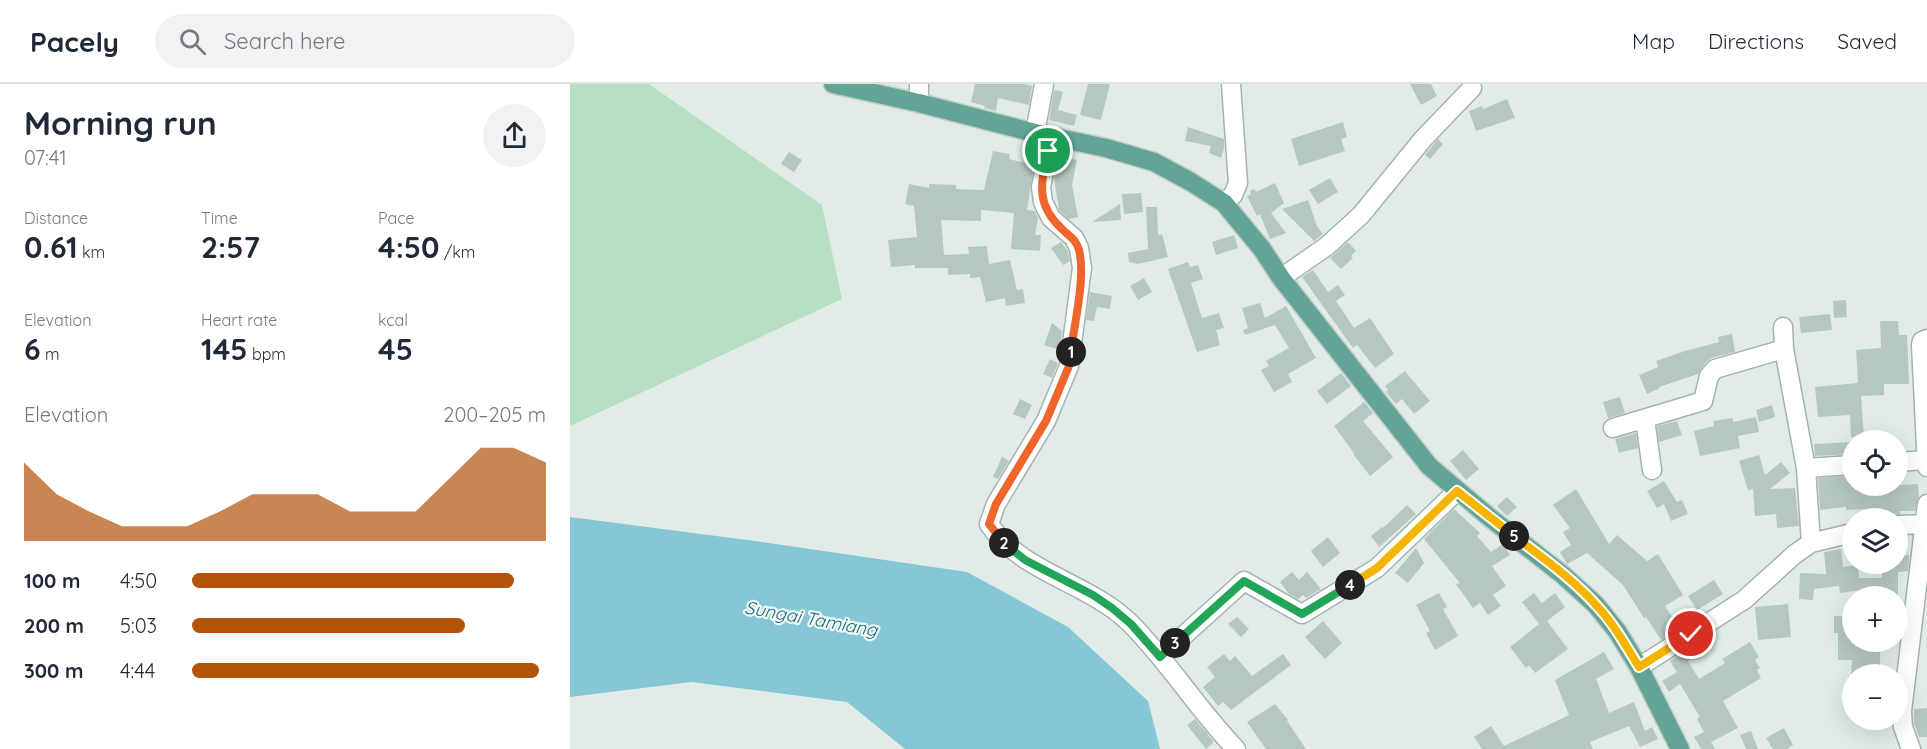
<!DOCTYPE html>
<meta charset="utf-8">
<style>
:root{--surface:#fff;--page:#f2f2f3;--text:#1f2937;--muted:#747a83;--line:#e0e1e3;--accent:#b45309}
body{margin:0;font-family:Quicksand,sans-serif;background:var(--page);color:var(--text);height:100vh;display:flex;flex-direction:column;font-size:22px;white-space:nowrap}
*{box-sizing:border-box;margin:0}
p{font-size:20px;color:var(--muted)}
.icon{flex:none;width:33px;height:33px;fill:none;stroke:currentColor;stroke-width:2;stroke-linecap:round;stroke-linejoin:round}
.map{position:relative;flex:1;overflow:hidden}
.sheet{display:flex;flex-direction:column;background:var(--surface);width:570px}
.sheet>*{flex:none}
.controls{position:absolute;left:1272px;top:346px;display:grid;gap:12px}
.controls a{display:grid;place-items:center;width:66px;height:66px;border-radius:50%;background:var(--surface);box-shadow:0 6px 24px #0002;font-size:30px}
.pin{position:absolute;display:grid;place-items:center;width:51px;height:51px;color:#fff;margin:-26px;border:3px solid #fff;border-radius:50%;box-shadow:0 2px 6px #0007}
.km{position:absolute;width:30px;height:30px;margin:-15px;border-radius:50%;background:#222;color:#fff;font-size:16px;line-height:30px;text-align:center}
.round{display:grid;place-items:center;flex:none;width:63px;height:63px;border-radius:32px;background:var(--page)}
.head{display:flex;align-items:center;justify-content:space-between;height:102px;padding:0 24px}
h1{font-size:33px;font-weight:700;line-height:45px}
.figures{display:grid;grid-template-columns:repeat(3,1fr);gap:9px;height:102px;padding:6px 24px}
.figures div{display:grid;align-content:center}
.figures b{font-size:30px;font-weight:700}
.figures small{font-size:16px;font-weight:400}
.figures p{font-size:16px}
.chart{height:168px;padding:12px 24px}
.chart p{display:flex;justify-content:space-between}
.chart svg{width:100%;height:108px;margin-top:6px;fill:var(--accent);opacity:.7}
ul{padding:0 24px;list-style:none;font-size:20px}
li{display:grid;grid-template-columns:96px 72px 1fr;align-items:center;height:45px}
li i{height:15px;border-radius:8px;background:var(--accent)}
header{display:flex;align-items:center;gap:36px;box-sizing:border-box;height:84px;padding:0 30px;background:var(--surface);border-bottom:2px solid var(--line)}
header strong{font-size:28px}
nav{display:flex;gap:33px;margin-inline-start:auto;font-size:21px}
.search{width:420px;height:54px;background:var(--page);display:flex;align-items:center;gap:15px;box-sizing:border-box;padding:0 21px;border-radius:33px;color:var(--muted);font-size:22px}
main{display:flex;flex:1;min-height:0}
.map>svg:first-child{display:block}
</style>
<header>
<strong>Pacely</strong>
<div class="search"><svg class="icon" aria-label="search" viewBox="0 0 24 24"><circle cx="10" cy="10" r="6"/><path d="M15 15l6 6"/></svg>Search here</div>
<nav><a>Map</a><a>Directions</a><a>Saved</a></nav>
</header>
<main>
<section class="sheet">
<div class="head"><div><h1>Morning run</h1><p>07:41</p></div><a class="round"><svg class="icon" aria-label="share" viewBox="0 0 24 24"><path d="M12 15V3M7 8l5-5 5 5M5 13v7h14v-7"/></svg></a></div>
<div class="figures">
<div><p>Distance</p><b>0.61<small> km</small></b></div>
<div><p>Time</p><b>2:57</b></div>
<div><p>Pace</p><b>4:50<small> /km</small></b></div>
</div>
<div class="figures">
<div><p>Elevation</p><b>6<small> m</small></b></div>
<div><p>Heart rate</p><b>145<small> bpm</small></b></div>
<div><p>kcal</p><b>45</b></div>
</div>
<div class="chart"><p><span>Elevation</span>200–205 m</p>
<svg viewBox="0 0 160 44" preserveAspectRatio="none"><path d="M0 44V12L10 25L20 32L30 38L40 38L50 38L60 32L70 25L80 25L90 25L100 32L110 32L120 32L130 19L140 6L150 6L160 12V44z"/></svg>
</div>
<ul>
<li><b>100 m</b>4:50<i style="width:91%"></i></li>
<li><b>200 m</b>5:03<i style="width:77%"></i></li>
<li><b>300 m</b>4:44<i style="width:98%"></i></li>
</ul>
</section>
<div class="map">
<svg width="1357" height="665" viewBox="0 0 1357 665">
<rect width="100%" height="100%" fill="#e1ece7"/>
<path fill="#b8dfc4" d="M 0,0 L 79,0 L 252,121 L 272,215 L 0,342 Z"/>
<path fill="#85c7d6" d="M 0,433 L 185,457 L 397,488 L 498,543 L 578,617 L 590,665 L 335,665 L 277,618 L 121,598 L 0,613 Z"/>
<path fill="#b6c7c1" d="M 405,0 L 454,0 L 462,2 L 459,21 L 428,14 L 426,27 L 414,24 L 415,22 L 401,18 Z
M 518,0 L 540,0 L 531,36 L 510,31 Z
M 840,0 L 861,0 L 867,12 L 851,21 Z
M 484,6 L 493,8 L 488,26 L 507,31 L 504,42 L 479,36 Z
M 937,15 L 945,34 L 906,47 L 899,27 L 912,22 L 913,25 Z
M 773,38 L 777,53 L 771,55 L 775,67 L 729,82 L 721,55 Z
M 618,43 L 654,55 L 654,65 L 651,74 L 639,69 L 641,62 L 615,57 Z
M 868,55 L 873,60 L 860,75 L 855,71 Z
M 423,67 L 440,70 L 439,75 L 464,81 L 457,126 L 465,127 L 468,134 L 465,151 L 471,151 L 470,167 L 441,165 L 444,129 L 411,126 L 411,137 L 371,136 L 374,171 L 399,170 L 398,163 L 417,162 L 419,180 L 440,176 L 447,206 L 453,205 L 455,219 L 436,222 L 435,214 L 416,218 L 410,193 L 400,194 L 400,190 L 378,191 L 378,184 L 345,184 L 345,181 L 321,183 L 318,156 L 347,153 L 344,122 L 335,120 L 339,100 L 359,104 L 359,100 L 386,101 L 386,105 L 414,106 Z
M 219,68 L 232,76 L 224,88 L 211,80 Z
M 489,72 L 507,76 L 502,101 L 508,133 L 499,135 L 489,126 L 484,95 Z
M 760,94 L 768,108 L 748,120 L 739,106 Z
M 705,99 L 714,119 L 701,129 L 716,149 L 700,155 L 690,130 L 687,132 L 677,112 L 681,110 L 680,107 L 684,105 L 686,108 Z
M 571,109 L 573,128 L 554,130 L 552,110 Z
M 738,116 L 747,142 L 753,150 L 744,157 L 712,125 Z
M 550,120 L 551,136 L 522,138 Z
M 576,123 L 587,123 L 588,151 L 592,150 L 598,173 L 568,180 L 559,178 L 558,169 L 578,165 Z
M 664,151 L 668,164 L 646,171 L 642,158 Z
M 491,158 L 498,167 L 500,177 L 493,181 L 481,164 Z
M 778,158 L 786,167 L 781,172 L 783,174 L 771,185 L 760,174 Z
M 618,178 L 620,183 L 628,181 L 633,195 L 621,199 L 632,234 L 649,229 L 654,244 L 646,246 L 650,261 L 627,268 L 598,185 Z
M 743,186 L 758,208 L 768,201 L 775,211 L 766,217 L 784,244 L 800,234 L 824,270 L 805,284 L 787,261 L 783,264 L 732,193 Z
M 574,194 L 582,208 L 568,216 L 560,202 Z
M 520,208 L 542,212 L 540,225 L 527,223 L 524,237 L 516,236 Z
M 1276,216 L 1277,233 L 1264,234 L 1263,217 Z
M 690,219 L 695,234 L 716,222 L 746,274 L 718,290 L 722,298 L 704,308 L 691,286 L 699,282 L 696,277 L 719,264 L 705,241 L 675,251 L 673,246 L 678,244 L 672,224 Z
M 1260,230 L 1262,246 L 1231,249 L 1229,233 Z
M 1310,237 L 1328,237 L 1329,251 L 1337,251 L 1339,300 L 1314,300 L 1314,311 L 1291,312 L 1294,352 L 1281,353 L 1280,331 L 1248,333 L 1245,303 L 1288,299 L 1286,266 L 1311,264 Z
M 482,239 L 492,247 L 490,266 L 474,261 Z
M 1162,250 L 1165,268 L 1141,274 L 1136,278 L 1128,290 L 1089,303 L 1090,304 L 1077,310 L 1069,291 L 1088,283 L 1086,277 L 1115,267 L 1149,258 L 1148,253 Z
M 480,275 L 488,279 L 482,294 L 473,290 Z
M 835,287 L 860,317 L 844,330 L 832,315 L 826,320 L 816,308 L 818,306 L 815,302 Z
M 771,289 L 781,302 L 757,320 L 747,307 Z
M 1050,313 L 1055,329 L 1038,334 L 1033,318 Z
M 450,315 L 462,321 L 455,335 L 443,330 Z
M 794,318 L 803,329 L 793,337 L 823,373 L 800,392 L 783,370 L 784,369 L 764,342 Z
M 1202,321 L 1205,333 L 1189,338 L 1186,326 Z
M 1186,333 L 1189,348 L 1168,352 L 1170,364 L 1130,372 L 1124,347 L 1144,342 L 1143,337 L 1163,334 L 1163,338 Z
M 1107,337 L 1112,351 L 1089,358 L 1087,342 Z
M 1066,349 L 1068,364 L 1049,369 L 1045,355 Z
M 1282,358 L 1282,370 L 1245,372 L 1244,360 Z
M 893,366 L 909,385 L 896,396 L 880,377 Z
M 1189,371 L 1195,391 L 1211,378 L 1220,389 L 1200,405 L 1225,404 L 1229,442 L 1207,444 L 1206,430 L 1185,432 L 1183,405 L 1178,406 L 1169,377 Z
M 432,373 L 439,377 L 428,395 L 423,393 Z
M 1282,392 L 1282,402 L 1285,402 L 1285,406 L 1309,405 L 1309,402 L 1348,400 L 1349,412 L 1345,427 L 1330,427 L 1330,430 L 1323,431 L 1319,435 L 1298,435 L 1297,425 L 1276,426 L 1276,423 L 1250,426 L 1248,394 Z
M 1094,397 L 1107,418 L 1112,416 L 1118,430 L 1101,437 L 1094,420 L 1087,424 L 1077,407 Z
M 1006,405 L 1039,460 L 1047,451 L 1077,477 L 1088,470 L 1113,511 L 1095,522 L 1109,544 L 1091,556 L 1076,533 L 1074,534 L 1053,501 L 1017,469 L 997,480 L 990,468 L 1001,461 L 993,448 L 1000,444 L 983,421 Z
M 937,413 L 947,423 L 937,432 L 927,422 Z
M 837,421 L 846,430 L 809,463 L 801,452 L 812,443 L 813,444 Z
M 884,425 L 910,449 L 907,452 L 921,468 L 933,460 L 940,471 L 922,482 L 936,502 L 923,511 L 931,522 L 918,531 L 910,519 L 903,524 L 886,500 L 890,499 L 854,455 Z
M 758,453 L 770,469 L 753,483 L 741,467 Z
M 846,464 L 854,479 L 838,499 L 825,489 Z
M 1271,465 L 1273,483 L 1288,481 L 1289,494 L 1312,494 L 1312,480 L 1328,480 L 1328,472 L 1339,471 L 1338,487 L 1328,488 L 1328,513 L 1291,513 L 1291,506 L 1270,509 L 1269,502 L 1244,505 L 1243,516 L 1229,515 L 1230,489 L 1256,490 L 1254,468 Z
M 722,488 L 729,496 L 737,488 L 751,505 L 736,514 L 733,511 L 728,515 L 719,510 L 710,498 Z
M 1144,496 L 1153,510 L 1127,526 L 1118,512 Z
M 869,509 L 877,523 L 873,525 L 888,552 L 865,566 L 856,549 L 860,547 L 846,521 Z
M 964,509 L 972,519 L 985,509 L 995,523 L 977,537 L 998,565 L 965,589 L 959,581 L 956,584 L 940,563 L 969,540 L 952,518 Z
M 1218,520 L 1221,553 L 1188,556 L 1185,523 Z
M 1264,532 L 1282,532 L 1282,558 L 1310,558 L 1310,591 L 1281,591 L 1282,576 L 1268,576 L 1268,549 L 1264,549 Z
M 667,533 L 679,545 L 671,553 L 658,540 Z
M 753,537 L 772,559 L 755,575 L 735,553 Z
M 1180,558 L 1189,573 L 1185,576 L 1190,584 L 1187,586 L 1191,594 L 1153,617 L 1168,644 L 1141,658 L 1145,665 L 1131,665 L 1124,653 L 1134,648 L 1127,635 L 1130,633 L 1110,600 L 1099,608 L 1092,597 L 1107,588 L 1100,577 L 1127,559 L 1132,566 L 1118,577 L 1129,595 L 1155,579 L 1152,575 Z
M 1034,568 L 1044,585 L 1026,595 L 1039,629 L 1064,618 L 1075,647 L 1082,643 L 1088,655 L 1070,663 L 1059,642 L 1020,658 L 1023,665 L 912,665 L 904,653 L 921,642 L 934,662 L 999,631 L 985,596 Z
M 654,570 L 660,577 L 665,572 L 682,592 L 713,570 L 721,581 L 661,626 L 653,618 L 648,622 L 633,603 L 645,593 L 637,583 Z
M 705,620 L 718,636 L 717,637 L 736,665 L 696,665 L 677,638 Z
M 1357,624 L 1357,653 L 1349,653 L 1344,640 L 1344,625 Z
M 625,635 L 644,658 L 636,665 L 617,641 Z
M 1214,644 L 1223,661 L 1217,665 L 1203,665 L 1196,654 Z
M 1181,647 L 1188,665 L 1176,665 L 1170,651 Z"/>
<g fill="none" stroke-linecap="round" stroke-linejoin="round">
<g stroke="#a3b4af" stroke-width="21">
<path id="minor" d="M 349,19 L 349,0
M 465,49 L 474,0
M 481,53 L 471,103 L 473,118 L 481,134 L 504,154 L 509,164 L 512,184 L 499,282 L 476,337 L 426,420 L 419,440 C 451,489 518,498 560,539 C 599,578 628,626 666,665
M 654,119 L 663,111 L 668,99 L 661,0
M 711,194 L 757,162 L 791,131 L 853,55 L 902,4
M 1213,243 L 1214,265 L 1236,384 L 1241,459
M 1357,255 L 1352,257 L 1351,261 L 1357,383
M 1075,335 L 1082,386
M 1043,344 L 1133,317 L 1139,292 L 1145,285 L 1214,265
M 1328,378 L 1356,376
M 1236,384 L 1282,381
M 1328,441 L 1357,440
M 590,573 L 674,497 L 732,530 L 807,484 L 887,407
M 1069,583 L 1174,516 L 1225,470 L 1241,459 L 1282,449
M 1341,665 L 1333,643 L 1332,627 L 1357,420"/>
</g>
<g stroke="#c1c9c7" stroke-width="21">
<path id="major" d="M 263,0 L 349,19 L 465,49 L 536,64 L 584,78 L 621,98 L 654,119 L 692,165 L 711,194 L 859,382 L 919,433 L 993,491 L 1026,521 L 1047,547 L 1069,583 L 1110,665"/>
</g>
<use href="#minor" stroke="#fff" stroke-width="18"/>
<use href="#major" stroke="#62a596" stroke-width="18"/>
</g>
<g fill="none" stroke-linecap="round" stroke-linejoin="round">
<g stroke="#fff" stroke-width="12">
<path id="split-1" d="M 478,67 C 471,99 465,120 492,145 C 499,152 506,155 509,166 C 516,193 504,240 501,268"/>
</g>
<g stroke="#fff" stroke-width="12">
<path id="split-2" d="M 434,459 L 419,440 L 426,420 L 476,337 L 499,282 L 501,268"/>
</g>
<g stroke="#fff" stroke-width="12">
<path id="split-3" d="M 434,459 L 455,476 L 523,511 L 542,524 L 561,540 L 590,573 L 605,559"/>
</g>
<g stroke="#fff" stroke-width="12">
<path id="split-4" d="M 605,559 L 674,497 L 732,530 L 780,501"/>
</g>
<g stroke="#fff" stroke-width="12">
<path id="split-5" d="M 780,501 L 807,484 L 887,407 L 944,452"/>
</g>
<g stroke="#fff" stroke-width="12">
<path id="split-6" d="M 944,452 C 972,473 1003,495 1027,522 C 1044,540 1056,562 1069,583 L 1121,550"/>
</g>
<use href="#split-1" stroke="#f0652b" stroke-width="8"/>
<use href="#split-2" stroke="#f0652b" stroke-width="8"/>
<use href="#split-3" stroke="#22a559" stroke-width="8"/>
<use href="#split-4" stroke="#22a559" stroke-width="8"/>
<use href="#split-5" stroke="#f5b400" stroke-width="8"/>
<use href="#split-6" stroke="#f5b400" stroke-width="8"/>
</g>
<g text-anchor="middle" stroke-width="4.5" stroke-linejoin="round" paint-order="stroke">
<g font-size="18" font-style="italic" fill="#166a7e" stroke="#f1f9f5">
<text transform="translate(241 535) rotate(10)" y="6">Sungai Tamiang</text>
</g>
</g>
</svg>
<div class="controls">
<a><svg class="icon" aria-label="locate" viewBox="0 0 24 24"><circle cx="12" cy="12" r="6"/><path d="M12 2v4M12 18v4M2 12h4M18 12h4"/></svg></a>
<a><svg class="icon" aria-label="layers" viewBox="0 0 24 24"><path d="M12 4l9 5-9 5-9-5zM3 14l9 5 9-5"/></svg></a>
<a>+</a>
<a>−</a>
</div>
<div class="pin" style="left:478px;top:67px;background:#1e9e55"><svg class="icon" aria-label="arrive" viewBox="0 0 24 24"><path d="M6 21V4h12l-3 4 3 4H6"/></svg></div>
<div class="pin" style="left:1121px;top:550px;background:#d93025"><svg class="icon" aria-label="check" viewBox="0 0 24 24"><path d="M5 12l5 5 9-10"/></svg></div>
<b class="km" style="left:501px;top:268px">1</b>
<b class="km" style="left:434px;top:459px">2</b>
<b class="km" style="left:605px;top:559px">3</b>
<b class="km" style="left:780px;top:501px">4</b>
<b class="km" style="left:944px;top:452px">5</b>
</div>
</main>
